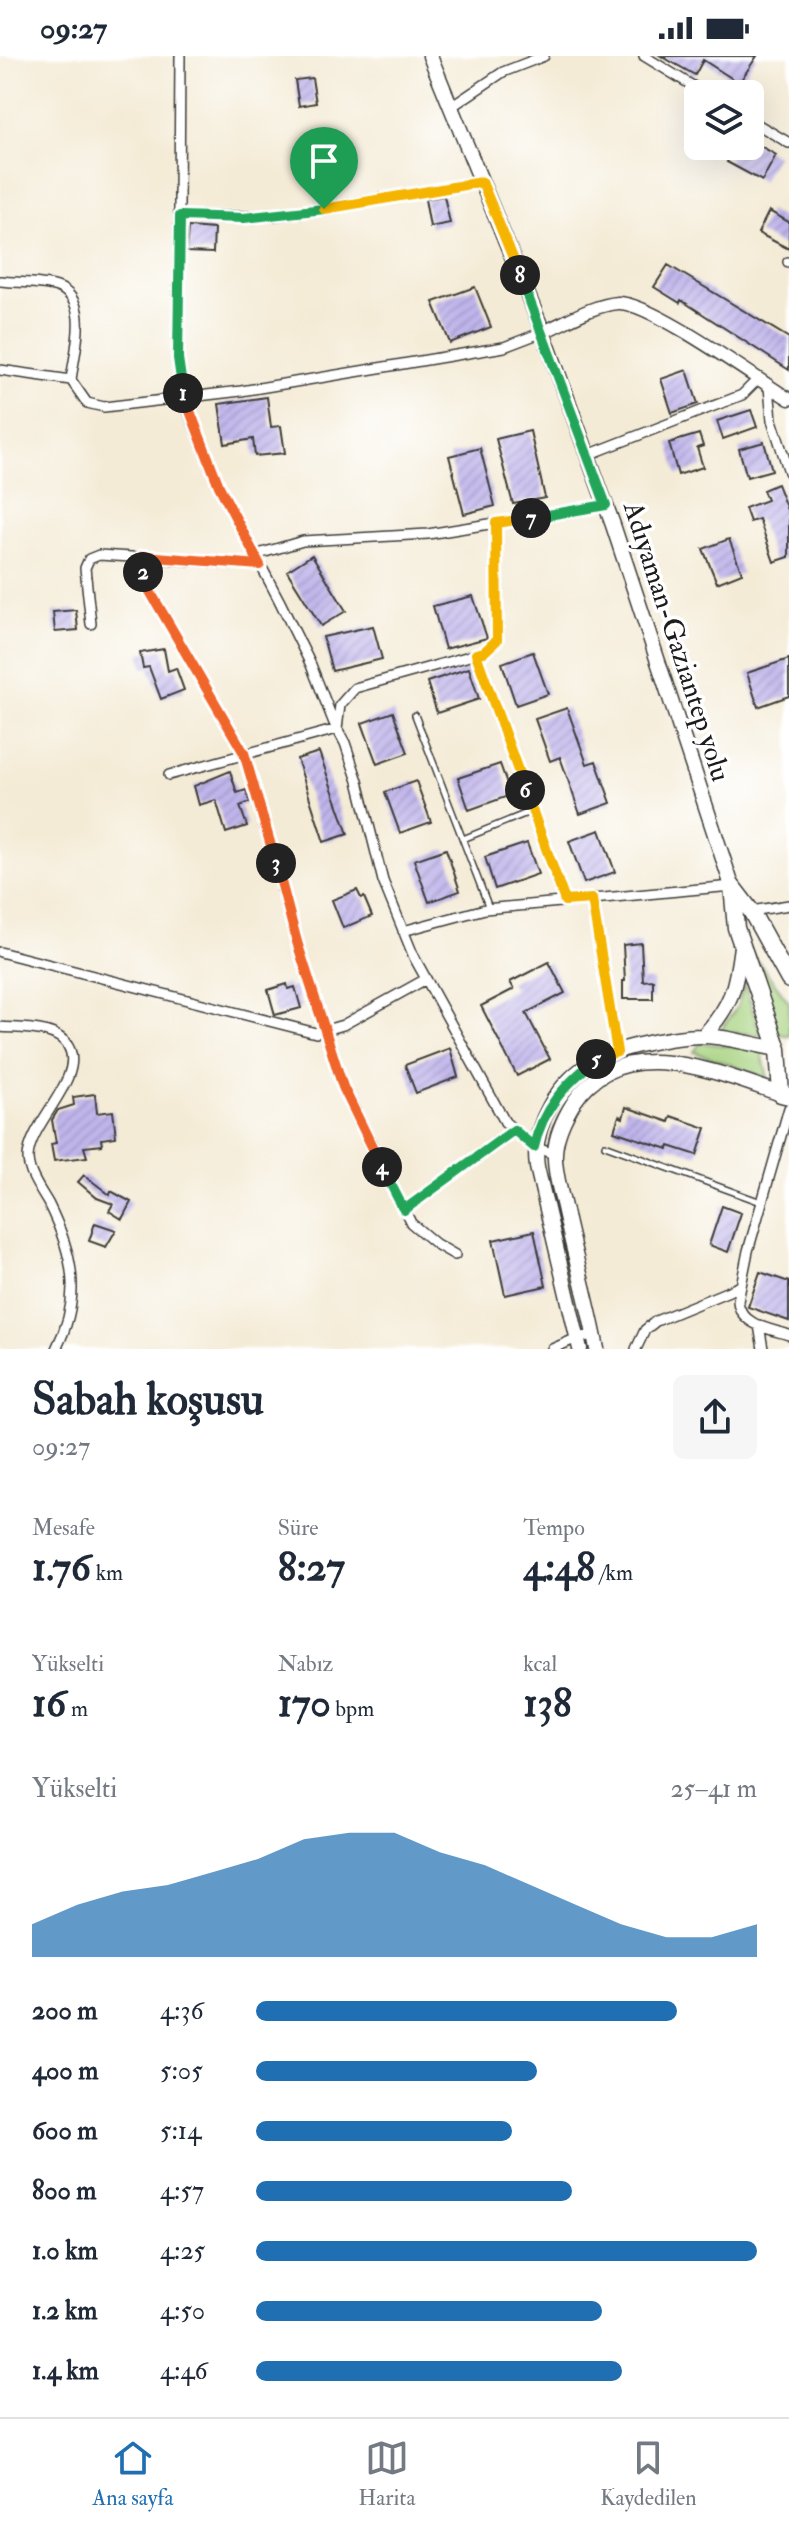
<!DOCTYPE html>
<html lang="tr">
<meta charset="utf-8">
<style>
:root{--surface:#fff;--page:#f6f6f7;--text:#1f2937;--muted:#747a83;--line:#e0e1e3;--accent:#1f6fb2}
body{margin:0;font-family:"IM FELL Double Pica",serif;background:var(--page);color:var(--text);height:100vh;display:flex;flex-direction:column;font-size:30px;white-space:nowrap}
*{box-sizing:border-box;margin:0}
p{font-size:26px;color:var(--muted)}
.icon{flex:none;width:44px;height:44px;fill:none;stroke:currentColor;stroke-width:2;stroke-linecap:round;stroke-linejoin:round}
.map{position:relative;height:1293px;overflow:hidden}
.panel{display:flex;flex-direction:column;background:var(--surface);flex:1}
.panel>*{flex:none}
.buttons{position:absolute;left:684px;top:24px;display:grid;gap:16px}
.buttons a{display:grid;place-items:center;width:80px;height:80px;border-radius:12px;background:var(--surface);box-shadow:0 8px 32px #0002;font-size:40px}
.pin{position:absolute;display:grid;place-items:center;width:68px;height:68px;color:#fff;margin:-82px -34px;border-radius:50% 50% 50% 0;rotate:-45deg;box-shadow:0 0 8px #0007}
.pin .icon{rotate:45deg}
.km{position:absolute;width:40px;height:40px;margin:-20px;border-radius:50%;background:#222;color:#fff;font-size:22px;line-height:40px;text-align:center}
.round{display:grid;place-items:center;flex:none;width:84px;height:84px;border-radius:12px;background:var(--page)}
.summary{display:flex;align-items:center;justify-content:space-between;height:136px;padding:0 32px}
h1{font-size:44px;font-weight:800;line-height:60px}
.figures{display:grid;grid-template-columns:repeat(3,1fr);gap:12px;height:136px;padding:8px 32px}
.figures div{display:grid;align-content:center}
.figures b{font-size:40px;font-weight:800}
.figures small{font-size:22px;font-weight:400}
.figures p{font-size:22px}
.chart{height:224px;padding:16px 32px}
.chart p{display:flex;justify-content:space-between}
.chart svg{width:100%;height:144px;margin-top:8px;fill:var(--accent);opacity:.7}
ul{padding:0 32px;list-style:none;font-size:26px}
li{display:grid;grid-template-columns:128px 96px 1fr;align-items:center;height:60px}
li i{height:20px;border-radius:10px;background:var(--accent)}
.status{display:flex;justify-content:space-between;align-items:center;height:56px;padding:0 40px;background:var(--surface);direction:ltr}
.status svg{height:22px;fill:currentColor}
.menu{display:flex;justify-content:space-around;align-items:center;height:112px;border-top:2px solid var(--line);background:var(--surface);font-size:22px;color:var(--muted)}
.menu a{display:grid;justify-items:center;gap:4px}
.menu .current{color:var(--accent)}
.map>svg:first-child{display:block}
</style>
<div class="status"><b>09:27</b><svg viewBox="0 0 49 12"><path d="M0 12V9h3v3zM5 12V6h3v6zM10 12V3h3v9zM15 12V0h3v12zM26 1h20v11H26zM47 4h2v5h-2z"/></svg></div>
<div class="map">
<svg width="789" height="1293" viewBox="0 0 789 1293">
<defs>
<pattern id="building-hatch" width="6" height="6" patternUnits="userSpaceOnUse" patternTransform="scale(2)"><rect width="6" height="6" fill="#c0b5eb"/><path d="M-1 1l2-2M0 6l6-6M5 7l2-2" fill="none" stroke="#a49bc9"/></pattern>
</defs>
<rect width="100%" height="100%" fill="#fff"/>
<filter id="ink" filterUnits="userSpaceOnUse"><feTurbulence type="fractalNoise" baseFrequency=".0125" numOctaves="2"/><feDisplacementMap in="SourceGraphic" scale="16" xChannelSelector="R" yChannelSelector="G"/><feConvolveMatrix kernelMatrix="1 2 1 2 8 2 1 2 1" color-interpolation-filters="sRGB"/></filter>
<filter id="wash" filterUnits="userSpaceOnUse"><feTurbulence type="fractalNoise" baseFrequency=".006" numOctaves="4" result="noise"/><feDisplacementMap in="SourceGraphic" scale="32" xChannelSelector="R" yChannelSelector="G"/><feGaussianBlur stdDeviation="1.8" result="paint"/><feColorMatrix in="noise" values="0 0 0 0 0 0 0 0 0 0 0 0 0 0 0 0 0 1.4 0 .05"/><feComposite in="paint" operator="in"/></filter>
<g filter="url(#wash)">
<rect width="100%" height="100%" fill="#f4ebd6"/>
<path fill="#a6d17e" stroke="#61764d" stroke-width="2" d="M 751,896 L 789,946 L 789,980 L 776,977 Z
M 744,928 L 761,979 L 720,975 L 737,951 Z
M 700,987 L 761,993 L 768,1022 L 694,996 Z"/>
<g id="blocks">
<path fill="url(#building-hatch)" d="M 661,0 L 757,0 L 739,27 L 703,4 L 695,19 Z
M 312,22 L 316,47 L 299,50 L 295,24 Z
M 750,84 L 776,99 L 762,125 L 727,106 L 736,90 L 750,90 Z
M 444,140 L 450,167 L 430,171 L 425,143 Z
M 769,155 L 789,166 L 789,193 L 758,177 Z
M 188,171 L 214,173 L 213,197 L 186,196 Z
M 668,209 L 789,282 L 789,314 L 681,244 L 680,247 L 654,231 Z
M 475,231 L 491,271 L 450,287 L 433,246 Z
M 687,314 L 698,348 L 672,357 L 661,323 Z
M 267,341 L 271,371 L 281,370 L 285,397 L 255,400 L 253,383 L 225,388 L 219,348 Z
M 751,354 L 757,371 L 723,383 L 717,365 Z
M 530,375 L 545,442 L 513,448 L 496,383 Z
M 699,378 L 703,390 L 697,392 L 703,411 L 678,419 L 669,387 Z
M 764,386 L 772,414 L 747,421 L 739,393 Z
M 480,392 L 495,450 L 464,458 L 449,400 Z
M 777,428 L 789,459 L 789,501 L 774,506 L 759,463 L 750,466 L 745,452 L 767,444 L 763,434 Z
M 729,483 L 742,517 L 717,527 L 703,493 Z
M 312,499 L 346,555 L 321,570 L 287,515 Z
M 473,540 L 487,582 L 445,593 L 433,550 Z
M 76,554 L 78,574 L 55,576 L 53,556 Z
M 373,570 L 382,603 L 332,615 L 323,581 Z
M 164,593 L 168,615 L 176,612 L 184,634 L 161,643 L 149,611 L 143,612 L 140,597 Z
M 533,596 L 548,638 L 516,649 L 502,607 Z
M 789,603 L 789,640 L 758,651 L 747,617 Z
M 469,612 L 479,643 L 437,657 L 427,626 Z
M 567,652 L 587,708 L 596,705 L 611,747 L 580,758 L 560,701 L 550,705 L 535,663 Z
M 393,656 L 408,697 L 377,708 L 362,667 Z
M 319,696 L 348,778 L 324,786 L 297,703 Z
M 500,708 L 511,739 L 469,754 L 458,722 Z
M 230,715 L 237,737 L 246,734 L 250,746 L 240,750 L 247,770 L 226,777 L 216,744 L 199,749 L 194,730 Z
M 416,725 L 431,766 L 400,777 L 385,736 Z
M 600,774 L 615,816 L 584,827 L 569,785 Z
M 527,787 L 538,818 L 495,833 L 485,801 Z
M 446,793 L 460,835 L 429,846 L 414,804 Z
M 357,834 L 361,842 L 364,841 L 372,860 L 343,872 L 332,844 Z
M 641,887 L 643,925 L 653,924 L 653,943 L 623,943 L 623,925 L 625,925 L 623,889 Z
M 549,906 L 565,937 L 526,957 L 550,1003 L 517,1020 L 481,950 L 514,933 L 510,926 Z
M 287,928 L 288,933 L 295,931 L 301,952 L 275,959 L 268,934 Z
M 450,992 L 458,1021 L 416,1037 L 405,1009 Z
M 95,1038 L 97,1057 L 113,1055 L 116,1081 L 101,1083 L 102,1089 L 84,1091 L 87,1101 L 54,1105 L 51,1088 L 56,1087 L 52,1064 L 58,1054 L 74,1049 L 73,1041 Z
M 626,1051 L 669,1066 L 671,1060 L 706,1072 L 697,1099 L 669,1090 L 668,1093 L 614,1075 L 619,1060 L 623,1062 Z
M 84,1119 L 110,1139 L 111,1135 L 131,1146 L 122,1163 L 109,1155 L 113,1148 L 97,1142 L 78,1126 Z
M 722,1150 L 741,1157 L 728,1196 L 709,1189 Z
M 95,1167 L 116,1174 L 106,1191 L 89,1185 Z
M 534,1175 L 546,1230 L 505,1239 L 493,1184 Z
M 760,1216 L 789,1226 L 789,1265 L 748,1251 Z"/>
</g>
</g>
<g filter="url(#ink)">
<use href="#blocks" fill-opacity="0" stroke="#3c3b38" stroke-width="2"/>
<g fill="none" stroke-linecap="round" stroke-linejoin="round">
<g stroke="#3c3b38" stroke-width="8">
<path id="service" d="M 476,598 L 565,845
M 415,659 L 489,852
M 463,783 L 532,755
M 605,1089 L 761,1146"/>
</g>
<g stroke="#3c3b38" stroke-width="12">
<path id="minor" d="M 180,0 L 178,302 L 183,342 L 219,430 L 279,544 L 311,609 L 334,667 L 345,687 L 358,725 L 383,825 L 414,901 L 505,1066 L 534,1091 L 554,1098
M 644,0 L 706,38
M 451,51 L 503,16 L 544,0
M 750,64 L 789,87
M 180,160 L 275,160 L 482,126
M 788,206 L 789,206
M 0,225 C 18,227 40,226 57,231 C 92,243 74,297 71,324
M 0,314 L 71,324 L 87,347 L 104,351 L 241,335 L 504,291 L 543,276
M 769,331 L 772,364 L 789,416
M 588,399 L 742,339 L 758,323
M 255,499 L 303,485 L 428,478 L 606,449
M 143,500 L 144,523 L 148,532 L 244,697 L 297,886 L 343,1031 L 411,1167 L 436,1188 L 455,1199
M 91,568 L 85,512 L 89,503 L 99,499 L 260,509
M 169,719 L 337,673 L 340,649 L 355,632 L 484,596 L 497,584 L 496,467
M 592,843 L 617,996
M 751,855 L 789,849
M 403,875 L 485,853 L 732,830
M 0,896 L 316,977 L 343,969 L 426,923
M 0,971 C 21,973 56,970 68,990 C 87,1021 28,1068 28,1102 C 28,1117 41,1135 48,1147 C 73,1197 83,1241 56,1293
M 789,1052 L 748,1195 L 738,1245 C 740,1269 770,1273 789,1279
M 404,1154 L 514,1074
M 759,1269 L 763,1293
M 552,1293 L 577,1282 L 594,1279
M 636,1293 L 645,1274 L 656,1265 L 741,1230"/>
</g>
<g stroke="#3c3b38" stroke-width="15">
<path id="tertiary" d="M 543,276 C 566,266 593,249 618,247 C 649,245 757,323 789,343"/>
</g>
<g stroke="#3c3b38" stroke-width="17">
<path id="secondary" d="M 703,980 C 732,950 736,930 741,890
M 580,1293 L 537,1111 C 531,1069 558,1025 596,1004 C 618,991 679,979 705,980 C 729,981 754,989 778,993
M 597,1293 C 588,1245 574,1198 564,1151 C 560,1134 554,1114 555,1097 C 556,1078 564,1062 574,1046 C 621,974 718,1017 781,1038"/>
</g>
<g stroke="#3c3b38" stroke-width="17">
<path id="primary" d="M 430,0 L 543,276 L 613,469 L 732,830"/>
</g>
<g stroke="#3c3b38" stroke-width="19">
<path id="trunk" d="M 732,830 L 736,872 L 778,993 L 781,1038 L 789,1040
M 732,830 L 751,855 L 789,924"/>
</g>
<use href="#service" stroke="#fff" stroke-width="5"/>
<use href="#minor" stroke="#fff" stroke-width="9"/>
<use href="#tertiary" stroke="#fff" stroke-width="12"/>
<use href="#secondary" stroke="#fff" stroke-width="14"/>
<use href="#primary" stroke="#fff" stroke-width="14"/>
<use href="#trunk" stroke="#fff" stroke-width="16"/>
</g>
</g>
<g fill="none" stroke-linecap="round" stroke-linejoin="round" filter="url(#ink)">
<g stroke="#fff" stroke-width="16">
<path id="split-1" d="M 183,337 L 178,302 L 180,160 L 244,162 L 324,153"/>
</g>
<g stroke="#fff" stroke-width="16">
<path id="split-2" d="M 143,516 L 143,500 L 260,509 L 219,430 L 183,337"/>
</g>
<g stroke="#fff" stroke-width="16">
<path id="split-3" d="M 143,516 L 148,532 L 244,697 L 276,807"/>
</g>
<g stroke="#fff" stroke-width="16">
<path id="split-4" d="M 276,807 L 297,886 L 343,1031 L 382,1111"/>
</g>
<g stroke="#fff" stroke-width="16">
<path id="split-5" d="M 382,1111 L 404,1154 L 514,1074 L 534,1091 C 542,1052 566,1028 596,1003"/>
</g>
<g stroke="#fff" stroke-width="16">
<path id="split-6" d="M 525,734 L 565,845 L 592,843 L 617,996 L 596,1003"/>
</g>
<g stroke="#fff" stroke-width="16">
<path id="split-7" d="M 525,734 L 476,598 L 484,596 L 497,584 L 496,467 L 531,462"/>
</g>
<g stroke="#fff" stroke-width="16">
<path id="split-8" d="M 520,219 L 606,449 L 531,462"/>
</g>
<g stroke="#fff" stroke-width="16">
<path id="split-9" d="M 324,153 L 482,126 L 520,219"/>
</g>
<use href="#split-1" stroke="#22a559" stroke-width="10"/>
<use href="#split-2" stroke="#f0652b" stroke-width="10"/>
<use href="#split-3" stroke="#f0652b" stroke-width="10"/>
<use href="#split-4" stroke="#f0652b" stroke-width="10"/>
<use href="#split-5" stroke="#22a559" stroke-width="10"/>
<use href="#split-6" stroke="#f5b400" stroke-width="10"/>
<use href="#split-7" stroke="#f5b400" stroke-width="10"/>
<use href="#split-8" stroke="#22a559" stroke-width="10"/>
<use href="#split-9" stroke="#f5b400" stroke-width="10"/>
</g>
<g text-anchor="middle" stroke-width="7" stroke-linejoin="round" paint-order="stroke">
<g font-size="28" fill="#1c1c1c" stroke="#fff">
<text transform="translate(678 585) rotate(72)" y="10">Adıyaman-Gaziantep yolu</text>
</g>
</g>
</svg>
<div class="buttons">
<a><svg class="icon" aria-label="layers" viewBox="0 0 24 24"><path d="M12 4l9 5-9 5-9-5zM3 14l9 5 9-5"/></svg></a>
</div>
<div class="pin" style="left:324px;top:153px;background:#1e9e55"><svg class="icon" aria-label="arrive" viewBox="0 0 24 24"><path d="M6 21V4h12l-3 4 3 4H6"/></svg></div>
<b class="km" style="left:183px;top:337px">1</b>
<b class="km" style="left:143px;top:516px">2</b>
<b class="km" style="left:276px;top:807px">3</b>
<b class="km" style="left:382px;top:1111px">4</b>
<b class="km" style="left:596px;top:1003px">5</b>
<b class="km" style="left:525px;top:734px">6</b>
<b class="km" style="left:531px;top:462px">7</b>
<b class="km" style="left:520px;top:219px">8</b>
</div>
<section class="panel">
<div class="summary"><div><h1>Sabah koşusu</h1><p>09:27</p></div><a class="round"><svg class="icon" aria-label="share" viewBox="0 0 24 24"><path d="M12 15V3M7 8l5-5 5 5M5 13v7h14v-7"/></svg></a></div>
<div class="figures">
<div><p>Mesafe</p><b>1.76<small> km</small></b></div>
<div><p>Süre</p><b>8:27</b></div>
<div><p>Tempo</p><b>4:48<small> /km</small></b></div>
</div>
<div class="figures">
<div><p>Yükselti</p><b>16<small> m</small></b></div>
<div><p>Nabız</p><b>170<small> bpm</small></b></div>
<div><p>kcal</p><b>138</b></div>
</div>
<div class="chart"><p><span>Yükselti</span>25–41 m</p>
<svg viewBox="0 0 160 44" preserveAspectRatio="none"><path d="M0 44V34L10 28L20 24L30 22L40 18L50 14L60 8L70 6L80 6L90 12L100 16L110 22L120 28L130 34L140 38L150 38L160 34V44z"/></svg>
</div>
<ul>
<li><b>200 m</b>4:36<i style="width:84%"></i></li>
<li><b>400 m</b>5:05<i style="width:56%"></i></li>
<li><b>600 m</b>5:14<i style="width:51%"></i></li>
<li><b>800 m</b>4:57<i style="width:63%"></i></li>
<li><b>1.0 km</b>4:25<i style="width:100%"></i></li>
<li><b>1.2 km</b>4:50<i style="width:69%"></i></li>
<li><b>1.4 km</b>4:46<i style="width:73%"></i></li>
</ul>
</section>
<nav class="menu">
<a class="current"><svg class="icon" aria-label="home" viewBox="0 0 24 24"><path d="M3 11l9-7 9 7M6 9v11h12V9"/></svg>Ana sayfa</a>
<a><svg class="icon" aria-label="map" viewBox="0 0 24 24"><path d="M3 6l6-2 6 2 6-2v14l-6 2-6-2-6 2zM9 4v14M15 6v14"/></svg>Harita</a>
<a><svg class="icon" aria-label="saved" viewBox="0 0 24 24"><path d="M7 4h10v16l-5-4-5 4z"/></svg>Kaydedilen</a>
</nav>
